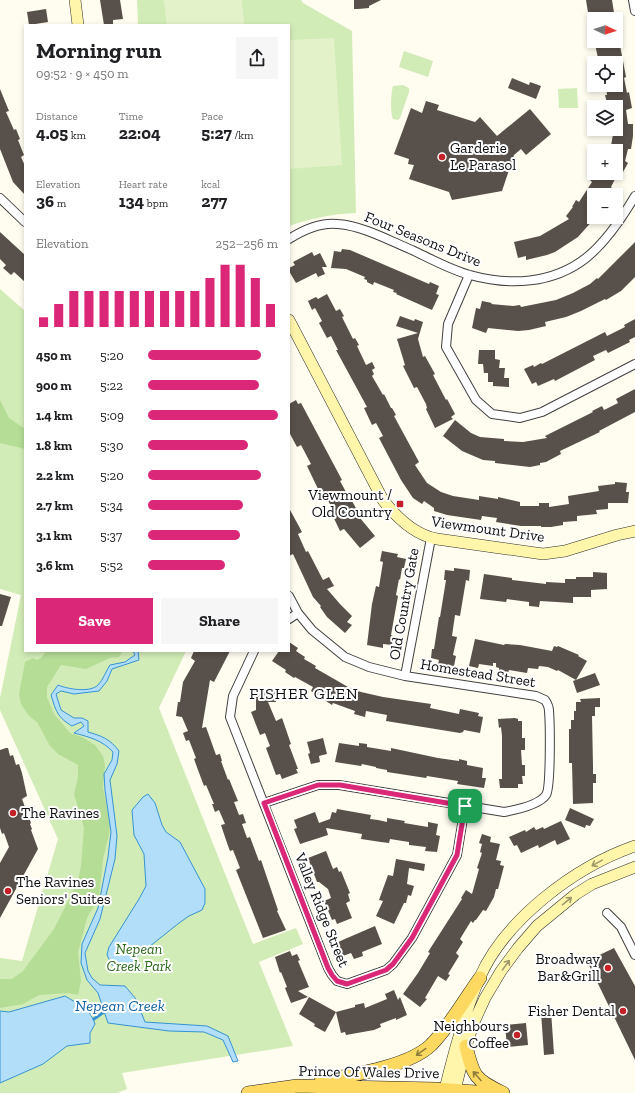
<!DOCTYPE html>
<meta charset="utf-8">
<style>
:root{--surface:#fff;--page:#f6f6f6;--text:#202124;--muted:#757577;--accent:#db2777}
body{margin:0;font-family:"Zilla Slab",serif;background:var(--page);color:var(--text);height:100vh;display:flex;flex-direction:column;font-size:15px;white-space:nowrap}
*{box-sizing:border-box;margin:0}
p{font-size:13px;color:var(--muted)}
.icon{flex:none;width:22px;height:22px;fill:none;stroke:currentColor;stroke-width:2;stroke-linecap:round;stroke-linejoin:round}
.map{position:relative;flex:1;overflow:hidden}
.details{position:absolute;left:24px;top:24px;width:266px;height:628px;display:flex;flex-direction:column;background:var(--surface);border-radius:0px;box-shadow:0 2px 6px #0003}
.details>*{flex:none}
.needle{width:26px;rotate:94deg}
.buttons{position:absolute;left:587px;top:12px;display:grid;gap:8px}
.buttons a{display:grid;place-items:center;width:36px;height:36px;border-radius:0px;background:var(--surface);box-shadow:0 2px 6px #0003;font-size:20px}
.pin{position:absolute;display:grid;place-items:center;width:34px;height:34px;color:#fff;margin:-17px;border-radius:8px;box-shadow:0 2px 6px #0006}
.round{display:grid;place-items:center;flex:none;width:42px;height:42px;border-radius:0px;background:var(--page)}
.head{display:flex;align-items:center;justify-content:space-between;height:68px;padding:0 12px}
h1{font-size:22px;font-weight:800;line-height:30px}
.stats{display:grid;grid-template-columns:repeat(3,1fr);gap:6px;height:68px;padding:4px 12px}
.stats div{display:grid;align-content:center}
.stats b{font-size:17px;font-weight:800}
.stats small{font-size:11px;font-weight:400}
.stats p{font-size:11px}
.chart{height:112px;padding:8px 12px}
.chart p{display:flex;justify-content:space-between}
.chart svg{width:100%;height:72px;margin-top:4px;stroke:var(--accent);stroke-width:6}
.primary-button{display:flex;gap:8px;margin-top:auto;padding:8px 12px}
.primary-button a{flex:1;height:46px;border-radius:0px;background:var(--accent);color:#fff;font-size:16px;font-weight:800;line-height:46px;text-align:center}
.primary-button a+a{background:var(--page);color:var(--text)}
ul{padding:0 12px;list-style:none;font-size:13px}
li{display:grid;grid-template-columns:64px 48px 1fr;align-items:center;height:30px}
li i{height:10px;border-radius:5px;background:var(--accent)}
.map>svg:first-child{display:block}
</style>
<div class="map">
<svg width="635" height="1093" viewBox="0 0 635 1093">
<rect width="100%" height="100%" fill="#fffcf0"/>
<path fill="#d2ecb7" d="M 137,0 L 301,0 L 303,3 L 352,31 L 356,213 C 332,214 312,218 289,226 L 289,25 L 138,25 Z
M 404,51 L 433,61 L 428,77 L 399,67 Z
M 403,85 L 409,88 L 409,92 L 400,118 L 398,120 L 393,119 C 390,114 391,92 393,86 Z
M 577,88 L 578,108 L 559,108 L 558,89 Z
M 0,289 L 25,311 L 25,651 L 186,651 L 159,708 L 253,944 L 296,928 L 303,944 L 259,962 L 293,1046 L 122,1073 L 127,1089 L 117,1093 L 0,1093 L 0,958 L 22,961 L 58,839 L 0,710 L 0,698 L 21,595 L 0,589 Z"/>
<path fill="#b5dd96" d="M 0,400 L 9,418 L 25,429 L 25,449 L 0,443 Z
M 46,651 L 123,651 L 119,657 L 110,658 L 86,669 L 61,665 L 47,687 L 47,697 L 54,714 L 70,733 L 82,737 L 95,745 L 103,756 L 105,765 L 103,788 L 109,816 L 110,826 L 109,835 L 103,859 L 99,897 L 87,918 L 78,952 L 81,981 L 78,995 L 68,993 L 39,995 L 23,1004 L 0,1008 L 0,979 L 12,979 L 23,971 L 54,929 L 78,881 L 81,866 L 84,828 L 74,794 L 78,777 L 78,765 L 58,754 L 50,746 L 37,722 L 29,716 L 21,704 L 19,694 L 25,662 L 33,658 L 37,660 L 41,658 Z"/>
<path fill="#e4f2ca" d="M 164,0 L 242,0 L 244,24 L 231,25 L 167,25 Z
M 334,38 L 342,165 L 289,169 L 289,40 Z"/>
<path fill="#b2def9" stroke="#3693d3" d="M 133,651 L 138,651 L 139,660 L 112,669 L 107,681 L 99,691 L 74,694 L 61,691 L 56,694 L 61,710 L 74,718 L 82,718 L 88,721 L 88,732 C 102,736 110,739 119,751 L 117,764 L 110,780 L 117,836 L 115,859 L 100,919 L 85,953 L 88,971 L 92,978 L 100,985 L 125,986 L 136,999 L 145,1022 L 207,1026 L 228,1036 L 238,1061 L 233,1062 L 223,1040 L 204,1032 L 169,1031 L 108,1023 L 98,993 L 87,980 L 81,963 L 82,944 L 98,908 L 108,857 L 111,832 L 105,790 L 104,774 L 112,760 L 113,752 C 102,740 89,737 74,733 L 84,726 L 81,722 L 72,726 C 57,717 56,711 51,695 L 58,685 C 67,689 90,693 98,685 C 103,680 106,671 110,665 L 125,662 L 135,655 Z
M 148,794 L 155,803 L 162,825 L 166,832 L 180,842 L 205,889 L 205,903 L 202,910 L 189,916 L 179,923 L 139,955 L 129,966 L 112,965 L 107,955 L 109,947 L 139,899 L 146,886 L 144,854 L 134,835 L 132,810 L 143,797 Z
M 65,996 C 78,1004 91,1009 95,1024 L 90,1033 L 90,1043 L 67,1046 L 43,1064 L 0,1083 L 0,1011 L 9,1012 Z"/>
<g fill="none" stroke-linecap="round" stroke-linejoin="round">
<path stroke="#3693d3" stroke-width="3" d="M 94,1019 L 104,1012"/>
</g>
<path fill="#58504a" d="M 100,0 L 120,0 L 123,19 L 113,20 L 113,24 L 104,25 Z
M 354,0 L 381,0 L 369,6 L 369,8 L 358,9 L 354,9 Z
M 586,0 L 612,0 L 615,19 L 589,19 Z
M 46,9 L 48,22 L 29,25 L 27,12 Z
M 619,40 L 626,77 L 624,78 L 627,93 L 629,92 L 632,108 L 626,110 L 628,124 L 633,124 L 633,136 L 631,149 L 628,149 L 625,161 L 628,163 L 623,172 L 616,168 L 616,151 L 610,151 L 614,129 L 616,129 L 616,107 L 608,107 L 605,95 L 607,95 L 606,85 L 616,85 L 616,63 L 599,63 L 595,44 Z
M 512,78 L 529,85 L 530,82 L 541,86 L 536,99 L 508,88 Z
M 0,89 L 9,111 L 6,112 L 14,130 L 16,129 L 20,139 L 18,140 L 24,155 L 21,157 L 25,166 L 25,195 L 13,182 L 0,149 Z
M 426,101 L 439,105 L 437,110 L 475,122 L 480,117 L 497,136 L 530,109 L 551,134 L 526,155 L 521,149 L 514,155 L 502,191 L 452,200 L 449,192 L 409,179 L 414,165 L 408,164 L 409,159 L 394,154 L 411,108 L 422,113 Z
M 594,173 L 618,173 L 611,187 L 614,190 L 610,195 L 594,195 L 594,219 L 578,237 L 555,252 L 547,255 L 526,260 L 526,256 L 518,258 L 514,242 L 540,236 L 569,219 L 566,216 L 573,207 L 572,207 L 576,200 L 579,202 L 592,182 L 590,180 Z
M 0,232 L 25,255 L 25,282 L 14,272 L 11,275 L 3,268 L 6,265 L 0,259 Z
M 635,242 L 635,277 L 621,291 L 606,300 L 605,299 L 581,311 L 566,317 L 545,322 L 546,326 L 529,330 L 518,331 L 488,328 L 486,333 L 472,328 L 476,308 L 480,309 L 482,301 L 492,303 L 491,304 L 513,306 L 520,305 L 521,307 L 556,300 L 573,293 L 590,284 L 597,278 L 598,279 Z
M 342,249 L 350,250 L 429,284 L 430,282 L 439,286 L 436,294 L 439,295 L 432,310 L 396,294 L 397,293 L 393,292 L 394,290 L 374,282 L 373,285 L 367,282 L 367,280 L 364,279 L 365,277 L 346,269 L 331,268 L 334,251 L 341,252 Z
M 312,252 L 314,256 L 320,253 L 327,267 L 322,267 L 325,274 L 318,277 L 316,273 L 296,283 L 289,271 L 289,268 L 295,265 L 293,262 Z
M 327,294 L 336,311 L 340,309 L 344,316 L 342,317 L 353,339 L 355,338 L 359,345 L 357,346 L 366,365 L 372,362 L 375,368 L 372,370 L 374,374 L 372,376 L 383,395 L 384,394 L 391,408 L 392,408 L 396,415 L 394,416 L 419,462 L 415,465 L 427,483 L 441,492 L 453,496 L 479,500 L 479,496 L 498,499 L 498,497 L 520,502 L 520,506 L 539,506 L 539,503 L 549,503 L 549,507 L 569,504 L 568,496 L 599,491 L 598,486 L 615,484 L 615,482 L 627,483 L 626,492 L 629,492 L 628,503 L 608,503 L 608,509 L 596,510 L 597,514 L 577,516 L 577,521 L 563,522 L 563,525 L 551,527 L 541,527 L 541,526 L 521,526 L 496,522 L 497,518 L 482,516 L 481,520 L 447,515 L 434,511 L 434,508 L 424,501 L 422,504 L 413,498 L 401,480 L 379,438 L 383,436 L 376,423 L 372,425 L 364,408 L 367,407 L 336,350 L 338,350 L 331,336 L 327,338 L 319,323 L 322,321 L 315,308 L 312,310 L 308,301 L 316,297 L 318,299 Z
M 400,316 L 414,321 L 415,319 L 423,322 L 418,339 L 423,357 L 425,356 L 435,374 L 433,375 L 446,400 L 447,399 L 455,414 L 451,417 L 453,419 L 435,428 L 426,409 L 427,408 L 426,404 L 417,387 L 414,388 L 403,366 L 405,365 L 397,339 L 418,333 L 396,326 Z
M 635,319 L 635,337 L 629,340 L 630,342 L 608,353 L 606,350 L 593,356 L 595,360 L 555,381 L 554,379 L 538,386 L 536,382 L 532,384 L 524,369 L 533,365 L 534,367 L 541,363 L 542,364 L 605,332 L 607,336 L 625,327 L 624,325 Z
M 479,350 L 495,350 L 495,359 L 500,360 L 499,368 L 505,368 L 504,378 L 509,378 L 509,387 L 493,386 L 493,382 L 488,382 L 488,373 L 484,373 L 483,364 L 478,364 Z
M 635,389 L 635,412 L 599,431 L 600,432 L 560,451 L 561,454 L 546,462 L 540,463 L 540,465 L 530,467 L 495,463 L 495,461 L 483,460 L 462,451 L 443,436 L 455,420 L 471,433 L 480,437 L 504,439 L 504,441 L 523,442 L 547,438 L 545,436 L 593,412 L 592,411 L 602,406 L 604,410 L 618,403 L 616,399 Z
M 296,400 L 298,404 L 301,403 L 309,418 L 342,480 L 340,481 L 351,501 L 352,501 L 361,517 L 360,518 L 375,536 L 360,548 L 344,529 L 340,531 L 330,510 L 332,508 L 322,489 L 319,491 L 307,466 L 311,464 L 301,445 L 297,447 L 289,432 L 289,404 Z
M 289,508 L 302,532 L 298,534 L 306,552 L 308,551 L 323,580 L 329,577 L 334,586 L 327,589 L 340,604 L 352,616 L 347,622 L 352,625 L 345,633 L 327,617 L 320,607 L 321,606 L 313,597 L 293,554 L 289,556 Z
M 382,551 L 398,554 L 397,557 L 406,559 L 404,568 L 402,568 L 400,580 L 399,579 L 396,595 L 398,596 L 391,635 L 393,636 L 392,645 L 383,644 L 383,648 L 367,645 L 372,604 L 376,586 L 379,587 L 383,562 L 380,561 Z
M 454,568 L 470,570 L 469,581 L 466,580 L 460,616 L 455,615 L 452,636 L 457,637 L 453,655 L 456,656 L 454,666 L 438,664 L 439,660 L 431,658 L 432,649 L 434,649 L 439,617 L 440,617 L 446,580 L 444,580 L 445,570 L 454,571 Z
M 593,572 L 607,573 L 607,589 L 591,590 L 591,597 L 573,597 L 573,603 L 540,601 L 539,607 L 529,606 L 529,602 L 507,599 L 506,602 L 480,599 L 484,574 L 512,578 L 512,580 L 546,584 L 546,582 L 565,583 L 565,579 L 576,579 L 576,577 L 593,577 Z
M 0,594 L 11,597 L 2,626 L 0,626 Z
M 475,639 L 504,645 L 505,644 L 520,645 L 552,651 L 554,646 L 557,647 L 558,646 L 579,655 L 578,656 L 587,661 L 576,680 L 558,670 L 557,671 L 548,667 L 539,666 L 538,669 L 528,668 L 527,673 L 509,670 L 508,673 L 499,671 L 499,668 L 496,667 L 496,663 L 493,663 L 493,666 L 479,664 L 478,668 L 469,666 Z
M 289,642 L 298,648 L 296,651 L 305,657 L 304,659 L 316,666 L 315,668 L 348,687 L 361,692 L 383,697 L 431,704 L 430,708 L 459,714 L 460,709 L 479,713 L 478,716 L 483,717 L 480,733 L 464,730 L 463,732 L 460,733 L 386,721 L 387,715 L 366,711 L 365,717 L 354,714 L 355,711 L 333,703 L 332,705 L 311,691 L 313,687 L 295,677 L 294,678 L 285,672 L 286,670 L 272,661 L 279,651 L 289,651 Z
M 194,651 L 230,651 L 214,682 L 210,680 L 202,728 L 206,727 L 216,755 L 220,754 L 222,761 L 221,761 L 228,780 L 229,779 L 238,801 L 234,802 L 239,815 L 243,814 L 246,823 L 242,824 L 247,838 L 250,837 L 259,861 L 261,860 L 278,910 L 277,911 L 286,930 L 263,938 L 236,870 L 240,868 L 233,850 L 230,851 L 227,843 L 221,825 L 225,824 L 219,810 L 215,812 L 212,804 L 214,804 L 206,785 L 204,786 L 198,770 L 194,759 L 196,758 L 189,740 L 186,741 L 183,733 L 188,731 L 182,717 L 176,716 L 178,702 L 180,702 L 183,682 L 195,661 L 191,658 Z
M 595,673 L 600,685 L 577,693 L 573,681 Z
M 276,689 L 276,702 L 268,702 L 276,721 L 282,718 L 291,744 L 289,745 L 298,769 L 296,769 L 298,773 L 282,779 L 280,774 L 276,775 L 266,748 L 270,746 L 265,733 L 260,735 L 251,712 L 256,710 L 256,694 L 260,694 L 259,690 Z
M 600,698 L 600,707 L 595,707 L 595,716 L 592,716 L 593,766 L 593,774 L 596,774 L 596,783 L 593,783 L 593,803 L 573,804 L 572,763 L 569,763 L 569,729 L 571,729 L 571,720 L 574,720 L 574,711 L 576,711 L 576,702 L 581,702 L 580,699 Z
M 515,718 L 518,719 L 518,721 L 522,721 L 522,738 L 525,738 L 525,750 L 521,750 L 522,765 L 525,765 L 525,776 L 522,776 L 523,784 L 518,784 L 518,788 L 500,788 L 499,779 L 502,779 L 502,736 L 501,727 L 499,728 L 498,719 Z
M 323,738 L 327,754 L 319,756 L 320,762 L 311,764 L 308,754 L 310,753 L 307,742 Z
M 339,743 L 359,746 L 359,743 L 367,744 L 367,747 L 391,751 L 391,748 L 438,758 L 459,761 L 459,759 L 467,761 L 467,765 L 483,768 L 482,778 L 486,778 L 484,788 L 457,784 L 458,781 L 427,776 L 426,778 L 387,772 L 387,770 L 376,768 L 376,767 L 362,764 L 361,766 L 335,762 Z
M 6,748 L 8,748 L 10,756 L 13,755 L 16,765 L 19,764 L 22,773 L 27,796 L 22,799 L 31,823 L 30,824 L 32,829 L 31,830 L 38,849 L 0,918 L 0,863 L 9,847 L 4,833 L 2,834 L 0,828 L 0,750 Z
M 570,808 L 594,819 L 590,826 L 586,825 L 585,828 L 565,820 Z
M 337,809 L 371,815 L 370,819 L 378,820 L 387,822 L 387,818 L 405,821 L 404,823 L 428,827 L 428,822 L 438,824 L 436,835 L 440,836 L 437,852 L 425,851 L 426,847 L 409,845 L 409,842 L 390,839 L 389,843 L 381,842 L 361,839 L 362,834 L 326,828 L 328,835 L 300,844 L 294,829 L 297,828 L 294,820 L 315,812 L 319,823 L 330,819 L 332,812 L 336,813 Z
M 561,821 L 570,839 L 557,845 L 555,840 L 539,848 L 538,845 L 521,853 L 517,845 L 514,846 L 509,837 L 525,830 L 526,832 L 534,827 L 536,830 L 543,827 L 544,829 Z
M 482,834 L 491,837 L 490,842 L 500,844 L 496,860 L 501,861 L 500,865 L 504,866 L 498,889 L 496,889 L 494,897 L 486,911 L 483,910 L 476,920 L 475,920 L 473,923 L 471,921 L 460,939 L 463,942 L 456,953 L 459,956 L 448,974 L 450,975 L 446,981 L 438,976 L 425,998 L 427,999 L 420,1007 L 403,994 L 418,973 L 430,953 L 428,952 L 462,899 L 461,898 L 466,890 L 472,894 L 479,869 L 477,868 L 482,853 L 480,852 L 482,844 L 479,843 Z
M 326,851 L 333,869 L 337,867 L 339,872 L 341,871 L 350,893 L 348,894 L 350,901 L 346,903 L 352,918 L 337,924 L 335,919 L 332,920 L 324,901 L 331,898 L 328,889 L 319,882 L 317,882 L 308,858 Z
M 396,859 L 425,864 L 424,871 L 409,868 L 407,884 L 414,886 L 411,896 L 408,895 L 406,903 L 404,903 L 394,924 L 376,916 L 383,901 L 379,900 L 388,875 L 393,876 Z
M 375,926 L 382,944 L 362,952 L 363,956 L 354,959 L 351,953 L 343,956 L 338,942 Z
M 614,948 L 635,986 L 635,1060 L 587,961 Z
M 290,951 L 292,956 L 297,954 L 300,960 L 298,961 L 309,987 L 298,991 L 308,997 L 291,1003 L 285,988 L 287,987 L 281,972 L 280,973 L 275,957 Z
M 394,990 L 398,1000 L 400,997 L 407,1015 L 396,1020 L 396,1018 L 380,1024 L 381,1027 L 374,1030 L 346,1035 L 345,1032 L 341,1033 L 336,1012 L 325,1032 L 314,1026 L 315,1024 L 299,1014 L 309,997 L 336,1012 L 355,1007 L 355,1005 L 364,1003 L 365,1008 L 387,999 L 385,994 Z
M 551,1011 L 554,1054 L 544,1055 L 541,1012 Z
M 526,1023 L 528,1045 L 507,1047 L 505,1025 Z"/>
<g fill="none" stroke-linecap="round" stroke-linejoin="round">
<g stroke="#414141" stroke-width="10">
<path id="street" d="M 633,0 L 635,11
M 0,198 L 25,222
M 289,239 C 303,230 321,222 338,224 C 363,226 388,240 412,250 C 429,258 453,271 470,275 C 509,286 553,284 586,258 C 606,242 622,218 635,196
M 469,275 L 448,324 L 446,347 L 476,400 L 492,414 L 520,418 L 542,412 L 635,364
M 289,619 L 298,613
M 254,651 L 233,696 L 230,717 L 328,968 L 332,975 L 337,981 L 347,984 L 386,970 L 393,964 L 412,938 L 457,855 L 465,806
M 405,676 L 431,538
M 264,803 L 318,785 L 339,785 L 504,812 C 515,810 539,805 546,795 C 551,788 550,723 549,711 C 549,707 547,703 545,700 L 536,696 L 405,676 L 369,667 L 345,657 L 312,630 L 298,613 L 289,596
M 607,913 L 621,927 L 635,955"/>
</g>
<g stroke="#303030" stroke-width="12">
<path id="secondary" d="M 75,0 L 78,25
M 289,320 L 383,500 C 397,518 415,535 437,539 L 543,554 L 565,551 L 617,535 L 635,531
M 445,1089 C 454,1052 464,1014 479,979 C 505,919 575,867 635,846
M 455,1090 L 466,1046 L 474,1022 L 485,998 L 501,971 L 518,948 L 537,926 L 576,894 L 592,884 L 635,867"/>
</g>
<g stroke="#1f1f1f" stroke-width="14">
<path id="primary" d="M 466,1046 C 473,1076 475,1080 503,1093
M 321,1081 C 351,1075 408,1067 431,1045 C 450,1026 464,1000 480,978
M 248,1093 L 297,1086 L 436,1089 L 489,1093"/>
</g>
<use href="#street" stroke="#fff" stroke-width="8"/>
<use href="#secondary" stroke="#fff6ab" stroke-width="11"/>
<use href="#primary" stroke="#fed961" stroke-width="13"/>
</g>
<defs><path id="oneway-shaft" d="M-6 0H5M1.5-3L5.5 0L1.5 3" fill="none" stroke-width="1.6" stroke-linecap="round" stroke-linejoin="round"/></defs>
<g stroke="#9f996c">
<use href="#oneway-shaft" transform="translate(597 863) rotate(151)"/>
<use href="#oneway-shaft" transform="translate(567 901) rotate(-39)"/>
<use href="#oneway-shaft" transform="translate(506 965) rotate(-54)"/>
</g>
<g stroke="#927e3c">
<use href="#oneway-shaft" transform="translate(421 1052) rotate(144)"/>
<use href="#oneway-shaft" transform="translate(477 1076) rotate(-131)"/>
</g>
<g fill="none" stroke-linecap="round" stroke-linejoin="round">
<g stroke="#fff" stroke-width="8">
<path id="route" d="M 318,785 L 340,785 L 465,806 L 457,855 L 412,938 L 393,964 L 386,970 L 347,984 L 337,981 L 332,975 L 328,968 L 264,803 Z"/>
</g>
<use href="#route" stroke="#db2777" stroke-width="5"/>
</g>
<g fill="#c52027" stroke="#fff" stroke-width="1.5">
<circle cx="442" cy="157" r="4"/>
<rect x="396" y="500" width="8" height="8" rx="2"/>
<circle cx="13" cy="813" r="4"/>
<circle cx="8" cy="891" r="4"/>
<circle cx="608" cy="968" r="4"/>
<circle cx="623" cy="1011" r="4"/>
<circle cx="517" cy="1035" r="4"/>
</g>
<g text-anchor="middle" stroke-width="4" stroke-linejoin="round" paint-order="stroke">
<g font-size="15" fill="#0e0e0e" stroke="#fff" text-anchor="end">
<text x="450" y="153" text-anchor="start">Garderie<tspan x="450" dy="17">Le Parasol</tspan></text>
<text x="392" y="500">Viewmount /<tspan x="392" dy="17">Old Country</tspan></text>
<text x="21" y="818" text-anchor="start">The Ravines</text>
<text x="16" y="887" text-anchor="start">The Ravines<tspan x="16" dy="17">Seniors' Suites</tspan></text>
<text x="600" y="964">Broadway<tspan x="600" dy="17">Bar&amp;Grill</tspan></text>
<text x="615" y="1016">Fisher Dental</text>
<text x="509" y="1031">Neighbours<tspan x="509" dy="17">Coffee</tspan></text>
</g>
<g font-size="15" fill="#0e0e0e" stroke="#fff">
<text transform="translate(423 239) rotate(22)" y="5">Four Seasons Drive</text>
<text transform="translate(488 529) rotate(8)" y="5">Viewmount Drive</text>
<text transform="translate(404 604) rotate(-80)" y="5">Old Country Gate</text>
<text transform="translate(478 673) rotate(9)" y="5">Homestead Street</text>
<text transform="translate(322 910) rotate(68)" y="5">Valley Ridge Street</text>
<text transform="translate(369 1072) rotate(1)" y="5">Prince Of Wales Drive</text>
</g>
<g font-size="15" font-style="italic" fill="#2b6a1b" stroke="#fff">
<text x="139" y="954">Nepean<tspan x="139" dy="17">Creek Park</tspan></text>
</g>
<g font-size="16" letter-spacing="1" fill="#0e0e0e" stroke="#fff">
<text x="304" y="699">FISHER GLEN</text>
</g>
<g font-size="16" font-style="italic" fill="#1264a6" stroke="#fff">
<text x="120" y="1011">Nepean Creek</text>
</g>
</g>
</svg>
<div class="buttons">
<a><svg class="needle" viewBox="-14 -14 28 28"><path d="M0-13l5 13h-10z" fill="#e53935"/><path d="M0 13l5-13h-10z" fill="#757577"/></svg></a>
<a><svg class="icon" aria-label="locate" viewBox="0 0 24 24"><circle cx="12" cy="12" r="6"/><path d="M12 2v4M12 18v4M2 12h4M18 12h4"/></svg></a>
<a><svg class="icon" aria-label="layers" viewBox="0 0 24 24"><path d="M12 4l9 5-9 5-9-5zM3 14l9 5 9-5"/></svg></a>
<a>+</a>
<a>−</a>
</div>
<div class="pin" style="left:465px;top:806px;background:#1e9e55"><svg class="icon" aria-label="arrive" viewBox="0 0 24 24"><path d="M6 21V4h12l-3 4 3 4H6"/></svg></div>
<section class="details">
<div class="head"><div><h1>Morning run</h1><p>09:52 · 9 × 450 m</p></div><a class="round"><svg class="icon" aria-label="share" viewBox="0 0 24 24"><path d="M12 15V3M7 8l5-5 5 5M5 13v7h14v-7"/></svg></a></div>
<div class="stats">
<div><p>Distance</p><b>4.05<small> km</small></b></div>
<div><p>Time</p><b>22:04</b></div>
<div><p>Pace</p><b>5:27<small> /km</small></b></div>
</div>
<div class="stats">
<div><p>Elevation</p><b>36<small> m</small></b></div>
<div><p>Heart rate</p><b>134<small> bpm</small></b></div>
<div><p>kcal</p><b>277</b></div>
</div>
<div class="chart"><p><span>Elevation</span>252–256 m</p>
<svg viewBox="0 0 160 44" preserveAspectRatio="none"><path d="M5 44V38M15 44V30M25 44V22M35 44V22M45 44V22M55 44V22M65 44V22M75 44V22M85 44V22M95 44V22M105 44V22M115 44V14M125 44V6M135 44V6M145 44V14M155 44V30"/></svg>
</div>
<ul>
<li><b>450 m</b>5:20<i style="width:87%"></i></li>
<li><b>900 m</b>5:22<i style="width:85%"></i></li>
<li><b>1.4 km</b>5:09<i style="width:100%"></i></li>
<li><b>1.8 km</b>5:30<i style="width:77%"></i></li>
<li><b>2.2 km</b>5:20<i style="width:87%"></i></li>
<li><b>2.7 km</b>5:34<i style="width:73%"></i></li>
<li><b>3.1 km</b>5:37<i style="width:71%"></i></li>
<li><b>3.6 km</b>5:52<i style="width:59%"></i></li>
</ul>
<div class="primary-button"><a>Save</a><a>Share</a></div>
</section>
</div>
